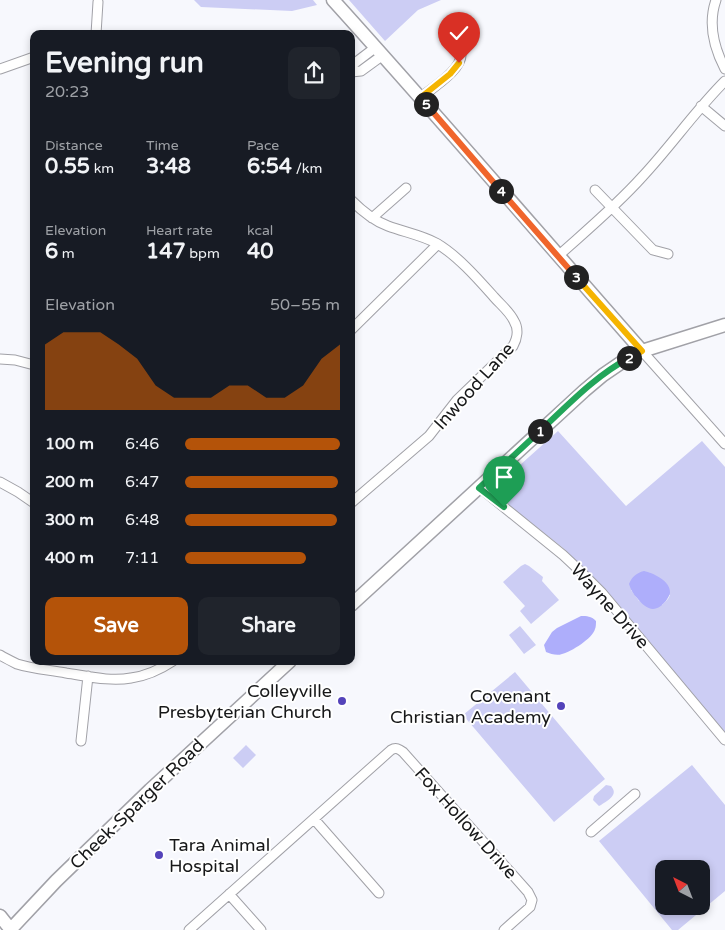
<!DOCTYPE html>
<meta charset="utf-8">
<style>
:root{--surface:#171b24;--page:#20242c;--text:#f1f3f6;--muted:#9ea1a6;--accent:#b45309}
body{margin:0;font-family:"Varela Round",sans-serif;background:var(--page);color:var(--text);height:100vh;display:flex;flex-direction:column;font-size:19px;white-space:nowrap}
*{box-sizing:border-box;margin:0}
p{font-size:16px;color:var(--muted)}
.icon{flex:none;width:28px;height:28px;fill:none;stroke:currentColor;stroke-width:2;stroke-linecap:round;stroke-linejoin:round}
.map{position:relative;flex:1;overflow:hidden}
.details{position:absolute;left:30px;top:30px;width:325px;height:635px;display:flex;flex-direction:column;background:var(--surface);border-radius:10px;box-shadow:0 2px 8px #0003}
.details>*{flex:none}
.needle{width:32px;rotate:318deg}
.fabs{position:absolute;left:655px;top:860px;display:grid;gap:10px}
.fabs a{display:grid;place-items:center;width:55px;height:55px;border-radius:10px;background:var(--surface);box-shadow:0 2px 8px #0003;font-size:25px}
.pin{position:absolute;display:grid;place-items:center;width:42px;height:42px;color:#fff;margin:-51px -21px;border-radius:50% 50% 50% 0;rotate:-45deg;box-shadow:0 0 5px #0007}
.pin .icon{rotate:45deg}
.km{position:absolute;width:25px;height:25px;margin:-12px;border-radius:50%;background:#222;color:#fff;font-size:14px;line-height:25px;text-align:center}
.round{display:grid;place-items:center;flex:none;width:52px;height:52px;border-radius:10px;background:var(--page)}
.head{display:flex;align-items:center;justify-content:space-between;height:85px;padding:0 15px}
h1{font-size:28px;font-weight:700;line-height:38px}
.figures{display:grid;grid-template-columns:repeat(3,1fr);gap:8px;height:85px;padding:5px 15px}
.figures div{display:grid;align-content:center}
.figures b{font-size:21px;font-weight:700}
.figures small{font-size:14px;font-weight:400}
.figures p{font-size:14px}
.chart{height:140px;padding:10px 15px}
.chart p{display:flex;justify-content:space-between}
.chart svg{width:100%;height:90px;margin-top:5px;fill:var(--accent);opacity:.7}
.primary-button{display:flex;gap:10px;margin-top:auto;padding:10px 15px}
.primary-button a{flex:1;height:58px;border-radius:10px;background:var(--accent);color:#fff;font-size:20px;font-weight:700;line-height:58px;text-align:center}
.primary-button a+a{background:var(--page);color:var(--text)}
ul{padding:0 15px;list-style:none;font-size:16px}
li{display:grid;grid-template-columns:80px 60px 1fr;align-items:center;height:38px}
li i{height:12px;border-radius:6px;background:var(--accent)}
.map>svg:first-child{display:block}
</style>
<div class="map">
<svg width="725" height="930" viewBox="0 0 725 930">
<rect width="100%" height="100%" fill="#f7f8fd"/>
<path fill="#cccdf4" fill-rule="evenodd" d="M 194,0 L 313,0 L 317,5 L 292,11 L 201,7 Z
M 349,0 L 441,0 L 418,10 L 385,41 Z
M 558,431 L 626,506 L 702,441 L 725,467 L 725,733 L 610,597 L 585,570 L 563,548 L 491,491 ZM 631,590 L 670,595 L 668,599 L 662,605 L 639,601 Z
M 525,564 L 529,566 L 543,577 L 542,581 L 559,600 L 531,624 L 520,611 L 525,606 L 503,582 L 521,566 Z
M 520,626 L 536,645 L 524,654 L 509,635 Z
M 515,672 L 605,779 L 554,822 L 463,715 Z
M 246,745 L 256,755 L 243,768 L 233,758 Z
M 692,765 L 725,805 L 725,891 L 678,930 L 672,930 L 599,841 ZM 664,869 L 701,869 L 701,906 L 664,906 Z
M 606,785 L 611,786 C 619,795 608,800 601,805 L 599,806 L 593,800 L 594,796 Z"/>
<path fill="#aeaefb" d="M 644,571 C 653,573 671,581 670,593 C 669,597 666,601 664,603 C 654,614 645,608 637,598 C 633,594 631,590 629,584 C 632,577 636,573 644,571 Z
M 581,616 C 587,616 591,616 596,621 C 596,623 596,627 595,629 C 593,638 571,652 562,654 C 557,656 551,654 546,652 L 544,645 L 552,632 L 557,628 Z"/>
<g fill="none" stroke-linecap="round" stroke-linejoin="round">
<g stroke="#a1a1a7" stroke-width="11">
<path id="street" d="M 716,0 C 708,23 714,48 725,69
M 96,34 L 98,2
M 351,66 L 376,47
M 0,69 L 34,57
M 351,72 L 361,71 L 383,55
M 420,98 C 432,88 464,69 461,52 C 460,49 457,44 456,41
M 701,106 L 725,126
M 595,190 L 653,250 L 668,254
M 351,200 C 362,211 374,221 388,226 C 404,232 421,235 436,243 C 457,255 478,279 494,297 C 501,305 510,312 514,321 C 519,329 517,339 513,346 L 457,400 L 429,436 L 351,503
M 372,218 L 406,188
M 558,256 C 587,230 616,206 642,177 C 671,146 695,111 725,81
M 351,330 L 438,244
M 642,351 L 725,444
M 0,359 L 15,360 L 34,365
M 0,482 L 18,492 L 34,503
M 479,487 L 563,555 L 579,570 L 602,593 L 725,740
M 0,655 C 5,658 11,661 17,664 C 33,669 50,670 66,673 C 87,676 110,682 131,678 C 146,676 161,669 173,661
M 81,741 L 88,676
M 314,819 L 379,893
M 591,832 L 635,794
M 229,894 L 261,930
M 189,930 L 391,750 C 396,747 399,749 403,752 L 528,892 L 532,900 L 530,907 L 504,930"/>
</g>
<g stroke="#a1a1a7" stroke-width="15">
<path id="secondary" d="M 333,0 C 438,116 539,234 642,351
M 351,605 L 584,391 L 603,375 L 622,362 L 642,351 L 725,325
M 0,916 L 11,930
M 10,930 L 56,881 L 150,790 L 290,661"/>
</g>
<use href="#street" stroke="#fff" stroke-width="9"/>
<use href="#secondary" stroke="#fff" stroke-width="12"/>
</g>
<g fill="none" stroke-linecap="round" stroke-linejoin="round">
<g stroke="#fff" stroke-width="10">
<path id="split-1" d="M 504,507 L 479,488 L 540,431"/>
</g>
<g stroke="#fff" stroke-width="10">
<path id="split-2" d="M 540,431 C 568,405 595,376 629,358"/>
</g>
<g stroke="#fff" stroke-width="10">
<path id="split-3" d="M 576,277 L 642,351 L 629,358"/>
</g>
<g stroke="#fff" stroke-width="10">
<path id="split-4" d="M 501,191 L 576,277"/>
</g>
<g stroke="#fff" stroke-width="10">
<path id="split-5" d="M 426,104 L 501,191"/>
</g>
<g stroke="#fff" stroke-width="10">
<path id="split-6" d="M 426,104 L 420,98 L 450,74 L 459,63"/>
</g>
<use href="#split-1" stroke="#22a559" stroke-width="6"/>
<use href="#split-2" stroke="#22a559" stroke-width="6"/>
<use href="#split-3" stroke="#f5b400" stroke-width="6"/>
<use href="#split-4" stroke="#f0652b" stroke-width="6"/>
<use href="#split-5" stroke="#f0652b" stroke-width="6"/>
<use href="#split-6" stroke="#f5b400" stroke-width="6"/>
</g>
<g fill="#5443ba" stroke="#fff" stroke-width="2">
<circle cx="342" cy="701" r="5"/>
<circle cx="561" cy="706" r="5"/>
<circle cx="159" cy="855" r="5"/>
</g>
<g text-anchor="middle" stroke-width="4" stroke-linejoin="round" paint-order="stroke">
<g font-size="18" fill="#171819" stroke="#fff">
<text transform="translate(474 386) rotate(-48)" y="6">Inwood Lane</text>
<text transform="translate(610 606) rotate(48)" y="6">Wayne Drive</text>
<text transform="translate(137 804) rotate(-44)" y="6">Cheek-Sparger Road</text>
<text transform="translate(466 823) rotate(48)" y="6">Fox Hollow Drive</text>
</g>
<g font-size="18" fill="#171819" stroke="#fff" text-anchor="end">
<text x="332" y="697">Colleyville<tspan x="332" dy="21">Presbyterian Church</tspan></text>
<text x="551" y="702">Covenant<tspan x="551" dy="21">Christian Academy</tspan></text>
<text x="169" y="851" text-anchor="start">Tara Animal<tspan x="169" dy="21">Hospital</tspan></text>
</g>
</g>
</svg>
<div class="fabs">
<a><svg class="needle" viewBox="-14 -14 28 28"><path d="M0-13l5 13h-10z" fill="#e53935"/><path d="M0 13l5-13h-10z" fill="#9ea1a6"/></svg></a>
</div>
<div class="pin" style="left:504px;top:507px;background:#1e9e55"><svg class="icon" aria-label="arrive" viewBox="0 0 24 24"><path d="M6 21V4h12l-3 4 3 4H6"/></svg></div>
<div class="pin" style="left:459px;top:63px;background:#d93025"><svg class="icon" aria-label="check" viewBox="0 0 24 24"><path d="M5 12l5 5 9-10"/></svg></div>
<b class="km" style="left:540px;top:431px">1</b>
<b class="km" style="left:629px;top:358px">2</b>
<b class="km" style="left:576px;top:277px">3</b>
<b class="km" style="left:501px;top:191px">4</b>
<b class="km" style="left:426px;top:104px">5</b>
<section class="details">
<div class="head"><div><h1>Evening run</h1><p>20:23</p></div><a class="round"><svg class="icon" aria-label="share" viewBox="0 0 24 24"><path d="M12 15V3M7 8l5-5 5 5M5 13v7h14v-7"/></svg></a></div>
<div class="figures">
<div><p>Distance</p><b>0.55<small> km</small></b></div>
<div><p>Time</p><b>3:48</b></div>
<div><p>Pace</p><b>6:54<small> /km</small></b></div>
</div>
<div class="figures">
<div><p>Elevation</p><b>6<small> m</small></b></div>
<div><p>Heart rate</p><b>147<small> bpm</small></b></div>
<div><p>kcal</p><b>40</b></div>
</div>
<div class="chart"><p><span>Elevation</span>50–55 m</p>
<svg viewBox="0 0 160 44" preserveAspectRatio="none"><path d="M0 44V12L10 6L20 6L30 6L40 12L50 19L60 32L70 38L80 38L90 38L100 32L110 32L120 38L130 38L140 32L150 19L160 12V44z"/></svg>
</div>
<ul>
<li><b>100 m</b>6:46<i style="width:100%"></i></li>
<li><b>200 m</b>6:47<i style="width:99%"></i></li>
<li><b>300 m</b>6:48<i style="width:98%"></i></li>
<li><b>400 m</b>7:11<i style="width:78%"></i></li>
</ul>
<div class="primary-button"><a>Save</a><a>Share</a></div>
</section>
</div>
